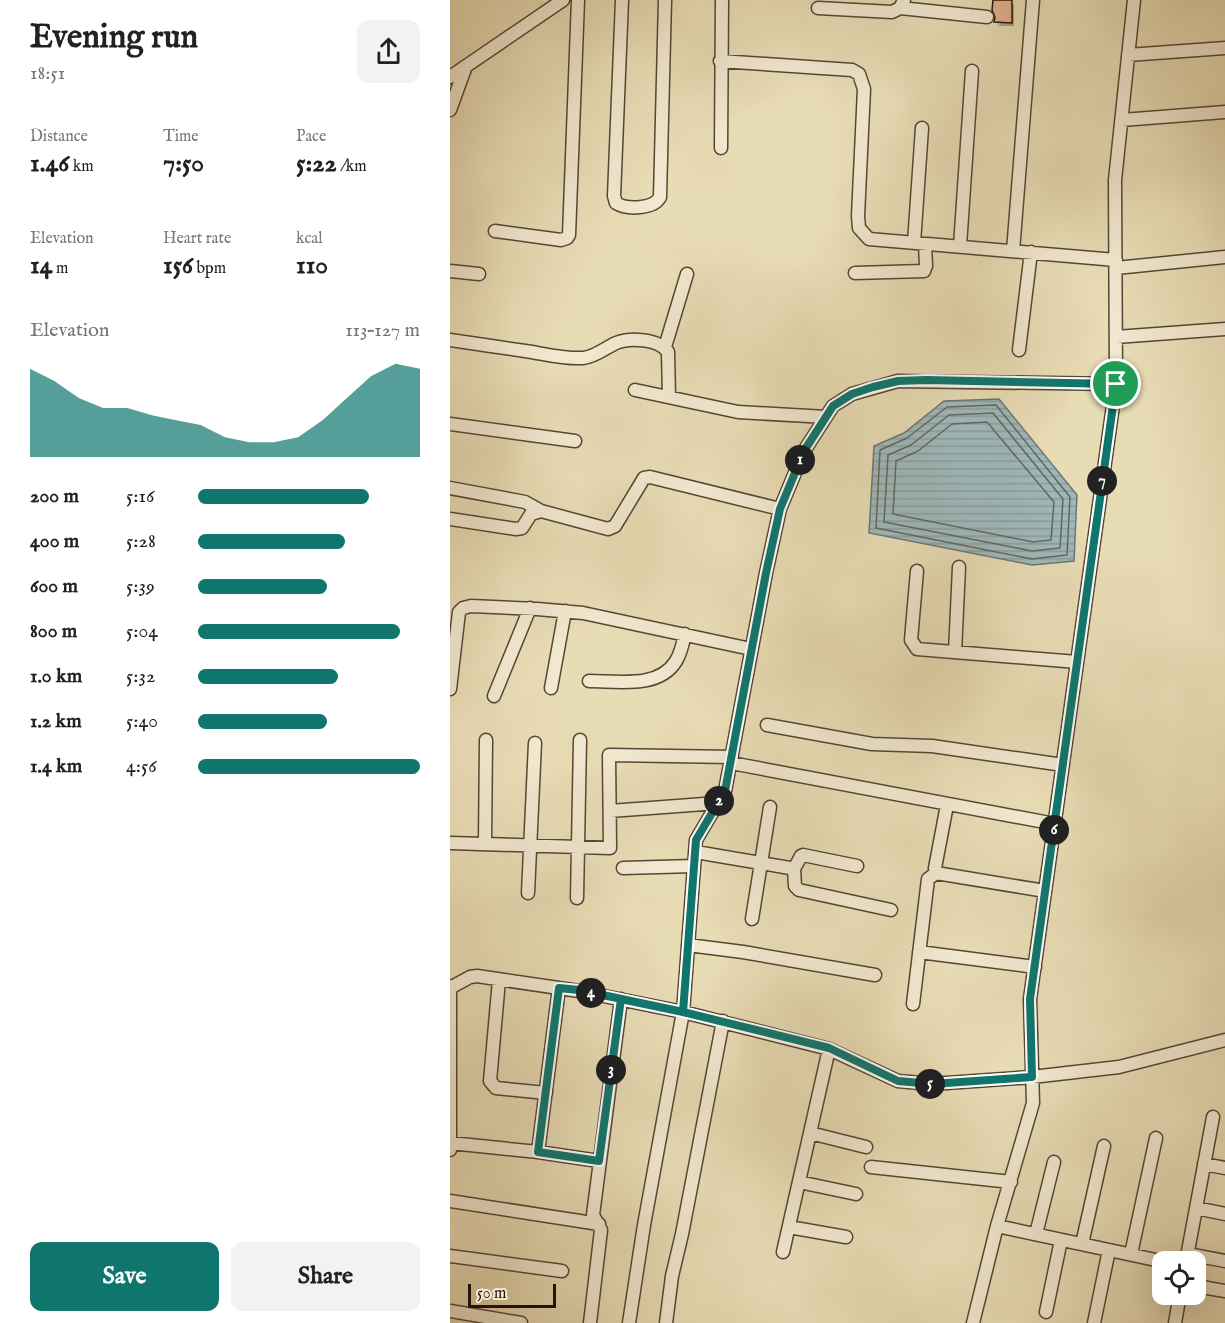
<!DOCTYPE html>
<meta charset="utf-8">
<style>
:root{--surface:#fff;--page:#f2f2f2;--text:#222;--muted:#767676;--accent:#0f766e}
body{margin:0;font-family:"IM FELL English",serif;background:var(--page);color:var(--text);height:100vh;display:flex;flex-direction:column;font-size:22px;white-space:nowrap}
*{box-sizing:border-box;margin:0}
p{font-size:20px;color:var(--muted)}
.icon{flex:none;width:33px;height:33px;fill:none;stroke:currentColor;stroke-width:2;stroke-linecap:round;stroke-linejoin:round}
.map{position:relative;flex:1;overflow:hidden}
.side{display:flex;flex-direction:column;background:var(--surface);width:450px}
.side>*{flex:none}
.fabs{position:absolute;left:702px;top:1251px;display:grid;gap:12px}
.fabs a{display:grid;place-items:center;width:54px;height:54px;border-radius:12px;background:var(--surface);box-shadow:0 6px 24px #0002;font-size:30px}
.scale{position:absolute;left:18px;bottom:15px;width:88px;box-sizing:border-box;padding-left:6px;border:3px solid #26140a;border-top:0;font-size:16px;line-height:21px;white-space:nowrap;color:#26140a;-webkit-text-stroke:4px #f0e8cf;paint-order:stroke}
.pin{position:absolute;display:grid;place-items:center;width:51px;height:51px;color:#fff;margin:-26px;border:3px solid #fff;border-radius:50%;box-shadow:0 2px 6px #0007}
.km{position:absolute;width:30px;height:30px;margin:-15px;border-radius:50%;background:#222;color:#fff;font-size:16px;line-height:30px;text-align:center}
.round{display:grid;place-items:center;flex:none;width:63px;height:63px;border-radius:12px;background:var(--page)}
.headline{display:flex;align-items:center;justify-content:space-between;height:102px;padding:0 30px}
h1{font-size:33px;font-weight:800;line-height:45px}
.figures{display:grid;grid-template-columns:repeat(3,1fr);gap:9px;height:102px;padding:6px 30px}
.figures div{display:grid;align-content:center}
.figures b{font-size:26px;font-weight:800}
.figures small{font-size:16px;font-weight:400}
.figures p{font-size:16px}
.chart{height:168px;padding:12px 30px}
.chart p{display:flex;justify-content:space-between}
.chart svg{width:100%;height:108px;margin-top:6px;fill:var(--accent);opacity:.7}
.button{display:flex;gap:12px;margin-top:auto;padding:12px 30px}
.button a{flex:1;height:69px;border-radius:12px;background:var(--accent);color:#fff;font-size:24px;font-weight:800;line-height:69px;text-align:center}
.button a+a{background:var(--page);color:var(--text)}
ul{padding:0 30px;list-style:none;font-size:20px}
li{display:grid;grid-template-columns:96px 72px 1fr;align-items:center;height:45px}
li i{height:15px;border-radius:8px;background:var(--accent)}
main{display:flex;flex:1;min-height:0}
.map>svg:first-child{display:block}
</style>
<main>
<section class="side">
<div class="headline"><div><h1>Evening run</h1><p>18:51</p></div><a class="round"><svg class="icon" aria-label="share" viewBox="0 0 24 24"><path d="M12 15V3M7 8l5-5 5 5M5 13v7h14v-7"/></svg></a></div>
<div class="figures">
<div><p>Distance</p><b>1.46<small> km</small></b></div>
<div><p>Time</p><b>7:50</b></div>
<div><p>Pace</p><b>5:22<small> /km</small></b></div>
</div>
<div class="figures">
<div><p>Elevation</p><b>14<small> m</small></b></div>
<div><p>Heart rate</p><b>156<small> bpm</small></b></div>
<div><p>kcal</p><b>110</b></div>
</div>
<div class="chart"><p><span>Elevation</span>113–127 m</p>
<svg viewBox="0 0 160 44" preserveAspectRatio="none"><path d="M0 44V8L10 13L20 20L30 24L40 24L50 27L60 29L70 31L80 36L90 38L100 38L110 36L120 29L130 20L140 11L150 6L160 8V44z"/></svg>
</div>
<ul>
<li><b>200 m</b>5:16<i style="width:77%"></i></li>
<li><b>400 m</b>5:28<i style="width:66%"></i></li>
<li><b>600 m</b>5:39<i style="width:58%"></i></li>
<li><b>800 m</b>5:04<i style="width:91%"></i></li>
<li><b>1.0 km</b>5:32<i style="width:63%"></i></li>
<li><b>1.2 km</b>5:40<i style="width:58%"></i></li>
<li><b>1.4 km</b>4:56<i style="width:100%"></i></li>
</ul>
<div class="button"><a>Save</a><a>Share</a></div>
</section>
<div class="map">
<svg width="775" height="1323" viewBox="0 0 775 1323">
<defs>
<pattern id="water-rules" width="6" height="5" patternUnits="userSpaceOnUse" patternTransform="scale(1.5)"><rect width="6" height="5" fill="#9eb8ba"/><path d="M0 2.5h6" fill="none" stroke="#889d9f"/></pattern>
<filter id="shadow"><feDropShadow dx="5" dy="5" stdDeviation="1.5" flood-color="#0004"/></filter>
</defs>
<rect width="100%" height="100%" fill="#e8dcb5"/>
<filter id="stains"><feTurbulence type="fractalNoise" baseFrequency=".00333" numOctaves="4"/><feColorMatrix values="0 0 0 0 .2 0 0 0 0 .09 0 0 0 0 .02 0 0 0 .5 -.17"/></filter>
<radialGradient id="worn" r=".72"><stop offset=".6" stop-color="#630" stop-opacity="0"/><stop offset="1" stop-color="#630" stop-opacity=".3"/></radialGradient>
<path fill="url(#water-rules)" stroke="#6e7674" stroke-width="1.5" d="M 549,399 L 627,495 L 624,561 L 582,565 L 419,533 L 424,446 L 454,433 L 494,401 Z"/>
<g fill="none" stroke-linecap="round" stroke-linejoin="round">
<path stroke="#626662" stroke-width="1.5" d="M 546,405 L 620,497 L 617,555 L 582,559 L 426,528 L 430,450 L 457,438 L 497,407 Z
M 543,413 L 613,499 L 610,548 L 582,551 L 434,522 L 438,455 L 461,445 L 499,415 Z
M 537,422 L 604,502 L 601,540 L 583,542 L 443,514 L 446,461 L 468,451 L 502,424 Z"/>
</g>
<path fill="#e4b291" stroke="#26140a" stroke-width="1.5" filter="url(#shadow)" d="M 543,0 L 562,0 L 562,23 L 544,22 L 545,17 L 542,10 Z"/>
<g fill="none" stroke-linecap="round" stroke-linejoin="round">
<g stroke="#564635" stroke-width="15">
<path id="minor" d="M 172,0 L 164,196 L 166,203 C 177,210 204,209 210,197 L 215,0
M 368,8 L 442,12 L 450,8 L 454,0
M 450,8 L 537,17
M 678,55 L 775,48
M 270,61 L 402,70 L 409,74 L 414,89 L 408,216 L 409,228 L 419,239 L 666,260
M 0,77 L 113,0
M 0,110 L 15,69
M 672,120 L 775,112
M 271,148 L 272,0
M 45,231 L 111,240 L 117,238 L 119,235 L 128,0
M 464,243 L 472,128
M 510,246 L 522,71
M 563,251 L 583,0
M 666,268 L 775,257
M 0,271 L 29,274
M 405,273 L 474,271 L 476,266 L 475,244
M 666,337 L 775,329
M 0,340 C 27,344 55,348 82,352 C 99,355 116,359 133,358 C 145,357 155,348 166,343 C 180,337 209,339 218,352 L 219,397
M 215,347 L 237,274
M 569,350 L 581,252
M 185,390 L 288,412 L 376,417
M 0,424 L 125,441
M 0,488 L 75,502 L 91,511
M 0,519 L 66,529 L 72,528 L 81,514 L 91,511 L 158,529 L 165,526 L 194,478 L 200,477 L 330,509
M 467,571 L 461,640 L 467,649 L 627,662
M 505,652 L 509,567
M 139,681 C 168,681 209,689 226,661 C 231,653 233,643 235,634
M 101,688 L 115,611
M 0,689 L 9,612 L 13,608 L 21,606 L 87,609 L 133,613 L 301,649
M 44,696 L 80,608
M 317,725 L 422,744 L 482,746 L 613,765
M 281,763 L 605,824
M 497,805 L 485,868 L 486,873 L 595,891
M 160,811 L 268,803
M 0,843 L 160,848 L 159,755 L 282,757
M 35,844 L 36,740
M 246,852 L 340,868 L 344,869 L 345,886 L 349,890 L 441,910
M 173,868 L 244,866
M 344,869 L 351,856 L 353,855 L 407,866
M 78,893 L 85,743
M 127,898 L 130,740
M 302,919 L 320,807
M 238,945 L 293,952 L 425,975
M 469,952 L 585,967
M 49,980 L 40,1081 L 46,1088 L 96,1093
M 0,986 L 0,1150
M 0,988 L 20,977 L 27,976 L 129,991 L 233,1012 L 379,1049 L 448,1081 L 482,1084 L 582,1077 L 669,1067 L 775,1040
M 463,1004 L 478,879 L 486,873
M 360,1133 L 416,1147
M 0,1143 L 88,1152 L 149,1161
M 88,1152 L 109,988
M 754,1164 L 775,1168
M 421,1167 L 561,1182
M 349,1182 L 406,1194
M 0,1201 L 149,1224
M 746,1208 L 775,1214
M 547,1226 L 715,1262
M 339,1227 L 396,1237
M 586,1234 L 604,1162
M 632,1244 L 654,1146
M 333,1252 L 379,1049
M 681,1254 L 706,1138
M 738,1254 L 775,1261
M 0,1256 L 112,1271
M 736,1262 L 763,1117
M 746,1286 L 775,1291
M 0,1311 L 71,1323
M 596,1312 L 611,1240
M 140,1323 L 151,1230 L 143,1215 L 171,999
M 179,1323 L 194,1225 L 233,1012 L 246,840 L 275,791 L 316,573 L 330,509 L 354,451 L 383,406 L 402,394 L 448,381 L 666,384
M 216,1323 L 222,1276 L 232,1234 L 273,1021
M 523,1323 L 547,1226 L 583,1103 L 580,999 L 666,384 L 665,180 L 684,0
M 644,1323 L 659,1250
M 725,1323 L 730,1294"/>
</g>
<use href="#minor" stroke="#f0e8cf" stroke-width="12"/>
</g>
<g fill="none" stroke-linecap="round" stroke-linejoin="round">
<g stroke="#fff" stroke-width="12">
<path id="route" d="M 666,384 L 476,380 L 448,381 L 423,387 L 402,394 L 383,406 L 354,451 L 330,509 L 316,573 L 275,791 L 246,840 L 233,1012 L 171,999 L 149,1161 L 88,1152 L 109,988 L 129,990 L 233,1012 L 379,1048 L 448,1081 L 482,1084 L 582,1077 L 580,999 L 666,384"/>
</g>
<use href="#route" stroke="#0f766e" stroke-width="8"/>
</g>
<rect width="100%" height="100%" filter="url(#stains)"/>
<rect width="100%" height="100%" fill="url(#worn)"/>
</svg>
<div class="fabs">
<a><svg class="icon" aria-label="locate" viewBox="0 0 24 24"><circle cx="12" cy="12" r="6"/><path d="M12 2v4M12 18v4M2 12h4M18 12h4"/></svg></a>
</div>
<div class="scale">50 m</div>
<div class="pin" style="left:666px;top:384px;background:#1e9e55"><svg class="icon" aria-label="arrive" viewBox="0 0 24 24"><path d="M6 21V4h12l-3 4 3 4H6"/></svg></div>
<b class="km" style="left:350px;top:460px">1</b>
<b class="km" style="left:269px;top:801px">2</b>
<b class="km" style="left:161px;top:1070px">3</b>
<b class="km" style="left:141px;top:993px">4</b>
<b class="km" style="left:480px;top:1084px">5</b>
<b class="km" style="left:604px;top:830px">6</b>
<b class="km" style="left:652px;top:481px">7</b>
</div>
</main>
